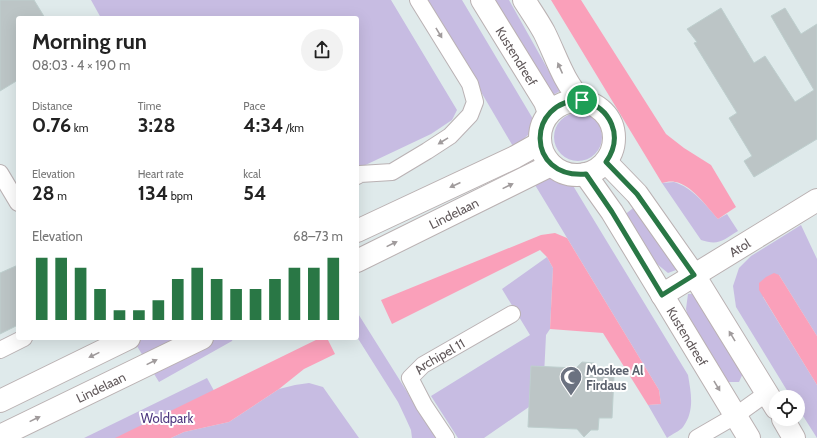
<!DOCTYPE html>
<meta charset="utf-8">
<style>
:root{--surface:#fff;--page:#f2f2f2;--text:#222;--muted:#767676;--accent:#297745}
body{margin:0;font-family:Cabin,sans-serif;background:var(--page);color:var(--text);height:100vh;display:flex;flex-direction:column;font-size:15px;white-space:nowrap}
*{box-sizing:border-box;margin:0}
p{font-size:13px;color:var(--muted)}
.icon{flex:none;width:22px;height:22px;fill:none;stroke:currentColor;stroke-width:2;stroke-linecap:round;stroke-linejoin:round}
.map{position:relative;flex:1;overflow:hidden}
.details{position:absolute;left:16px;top:16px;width:343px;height:324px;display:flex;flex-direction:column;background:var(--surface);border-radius:4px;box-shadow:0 4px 16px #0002}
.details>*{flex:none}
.tools{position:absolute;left:769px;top:390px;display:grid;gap:8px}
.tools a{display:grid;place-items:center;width:36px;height:36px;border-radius:50%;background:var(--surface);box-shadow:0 4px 16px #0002;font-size:20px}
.pin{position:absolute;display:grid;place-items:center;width:34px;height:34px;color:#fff;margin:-17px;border:2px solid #fff;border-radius:50%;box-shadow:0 1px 4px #0007}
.round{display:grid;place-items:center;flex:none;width:42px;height:42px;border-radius:21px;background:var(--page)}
.headline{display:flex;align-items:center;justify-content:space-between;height:68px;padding:0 16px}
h1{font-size:22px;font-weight:700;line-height:30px}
.stats{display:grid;grid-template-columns:repeat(3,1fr);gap:6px;height:68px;padding:4px 16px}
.stats div{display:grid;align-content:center}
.stats b{font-size:20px;font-weight:700}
.stats small{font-size:11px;font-weight:400}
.stats p{font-size:11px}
.chart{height:112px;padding:8px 16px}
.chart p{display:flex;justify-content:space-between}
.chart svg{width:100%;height:72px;margin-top:4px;stroke:var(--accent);stroke-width:6}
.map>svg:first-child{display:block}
</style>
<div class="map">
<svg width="817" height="438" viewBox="0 0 817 438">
<rect width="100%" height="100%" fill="#dfeaeb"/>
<path fill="#c7bce2" d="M 91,0 L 391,0 L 457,110 L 452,120 L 431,134 L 357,169 L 357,18 L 101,18 Z
M 427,0 L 462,0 L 533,119 L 529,134 L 514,148 Z
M 493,0 L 509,0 L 560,91 L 553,95 Z
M554 137a24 24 0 1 1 48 0a24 24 0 1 1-48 0Z
M 551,176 L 572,184 L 688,375 C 691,393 695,411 683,427 C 680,431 672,434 667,438 L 648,405 L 661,404 L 659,390 L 532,180 Z
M 674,182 C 693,188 705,204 718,219 L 727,214 L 738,231 C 723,240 719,246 701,240 L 662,183 Z
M 637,205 L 677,259 L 676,270 L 668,273 L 646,255 L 623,216 Z
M 801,225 L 817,259 L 817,336 L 779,275 L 763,297 L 817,385 L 817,438 L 798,408 L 798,397 L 791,397 L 736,307 L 733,286 L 739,268 L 751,256 Z
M 547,257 L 553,268 L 550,329 L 546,335 L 543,396 L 539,400 L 484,438 L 458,438 L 431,396 L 530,335 L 502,289 Z
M 688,294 L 693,294 L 743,373 L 739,382 L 726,382 L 689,322 L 686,309 Z
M 357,312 L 436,438 L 412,438 L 411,430 L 406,419 L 398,402 L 357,337 Z
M 132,338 L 233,338 L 232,341 L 159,382 Z
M 207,378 L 223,407 L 169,438 L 84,438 Z
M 309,383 L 323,387 L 359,438 L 171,438 L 184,432 L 229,422 L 279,389 L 295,385 Z"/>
<path fill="#faa0ba" d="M 551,0 L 581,0 L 666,134 L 684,148 L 711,165 L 736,207 L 718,219 C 707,207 691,184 675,182 C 671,181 666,182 662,183 Z
M 555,233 L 567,238 L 659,390 L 661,404 L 648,405 L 603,333 L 550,329 L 553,268 L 547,257 L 540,250 L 392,324 L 381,300 L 541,235 Z
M 774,273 L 779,275 L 817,336 L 817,385 L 759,290 L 759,283 L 766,277 Z
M 320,338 L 327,338 L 335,354 L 304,369 L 279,389 L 229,422 L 184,432 L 171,438 L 115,438 Z"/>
<path fill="#bcc5c6" stroke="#becfce" d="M 0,0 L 34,0 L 45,18 L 18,18 L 18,80 L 0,91 Z
M 721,8 L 754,63 L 765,56 L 795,102 L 814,90 L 771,16 L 785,8 L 801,34 L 817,24 L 817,139 L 754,177 L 744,161 L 752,156 L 729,118 L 737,113 L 694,43 L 697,42 L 687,29 Z
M 18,265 L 18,325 L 0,334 L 0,273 Z
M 582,362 L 594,363 L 605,376 L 614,377 L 612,418 L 599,418 L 598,430 L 591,430 L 584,437 L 577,429 L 528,427 L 531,366 L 576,368 Z"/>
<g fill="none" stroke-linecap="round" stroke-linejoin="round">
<g stroke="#bab2b4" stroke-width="18">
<g id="street">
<path d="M 0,173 L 18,203"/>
<path d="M 357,176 L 360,174 L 392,172 L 427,151 L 450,136 L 470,115 L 475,102 L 470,84 L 418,0"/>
<path d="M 0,350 L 24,338"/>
<path id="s1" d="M 446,438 L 424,405 L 410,378 L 423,365 L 512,314"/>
<path d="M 697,438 L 735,416 L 767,393"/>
</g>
</g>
<g stroke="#bab1b2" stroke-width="24">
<g id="secondary">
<path id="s2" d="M 482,0 L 545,102 L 549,113"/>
<path d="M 524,0 C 531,11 538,21 544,32 C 556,56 563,81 581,100"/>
<circle cx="577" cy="138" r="37"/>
<path d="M 606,162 L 637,194 L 694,275 L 776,408"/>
<path id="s3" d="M 585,174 L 612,212 L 749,438"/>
<path d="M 357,231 L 515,157 L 540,143"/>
<path id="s4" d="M 357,261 L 551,165"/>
<path id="s5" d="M 662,295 L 817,200"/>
<path d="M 0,401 L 129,338"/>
<path d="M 783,419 L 794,438"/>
<path id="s6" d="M 0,436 L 202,338"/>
</g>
</g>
<use href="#street" stroke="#fff" stroke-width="16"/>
<use href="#secondary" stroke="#fff" stroke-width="22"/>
</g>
<defs><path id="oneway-solid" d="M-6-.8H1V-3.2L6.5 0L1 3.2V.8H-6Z"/></defs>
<g fill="#a09b9c">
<use href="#oneway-solid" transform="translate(439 33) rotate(59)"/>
<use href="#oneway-solid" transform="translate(560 68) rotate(-114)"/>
<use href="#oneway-solid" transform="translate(443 141) rotate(148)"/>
<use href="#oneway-solid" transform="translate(455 185) rotate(155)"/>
<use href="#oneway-solid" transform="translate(508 186) rotate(-26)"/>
<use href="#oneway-solid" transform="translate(392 244) rotate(-26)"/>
<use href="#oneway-solid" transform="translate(732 336) rotate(-121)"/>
<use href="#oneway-solid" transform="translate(94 355) rotate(154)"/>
<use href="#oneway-solid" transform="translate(152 362) rotate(-26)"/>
<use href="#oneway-solid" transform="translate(717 386) rotate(59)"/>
<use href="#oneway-solid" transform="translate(35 419) rotate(-26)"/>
</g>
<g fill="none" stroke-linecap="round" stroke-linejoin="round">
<g stroke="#fff" stroke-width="8">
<path id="route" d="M 582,100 C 611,108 624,136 606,162 L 637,194 L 694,275 L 662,295 L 612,212 L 586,174 C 525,179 526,100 582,100 Z"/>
</g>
<use href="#route" stroke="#297745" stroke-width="5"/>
</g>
<defs>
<g id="mosque-pin" transform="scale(1.15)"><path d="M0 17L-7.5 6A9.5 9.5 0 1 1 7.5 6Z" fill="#6b7280" stroke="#fff"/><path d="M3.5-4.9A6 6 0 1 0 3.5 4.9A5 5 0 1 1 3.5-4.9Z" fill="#fff"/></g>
</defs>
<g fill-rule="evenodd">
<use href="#mosque-pin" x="571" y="377"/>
</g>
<g text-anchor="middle" stroke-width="4" stroke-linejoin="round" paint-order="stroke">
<g font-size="13" fill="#60585a" stroke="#fff">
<text dy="5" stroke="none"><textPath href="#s2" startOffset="66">Kustendreef</textPath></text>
<text dy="5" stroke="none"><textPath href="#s4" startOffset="108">Lindelaan</textPath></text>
<text dy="5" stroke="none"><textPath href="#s5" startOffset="91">Atol</textPath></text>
<text dy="5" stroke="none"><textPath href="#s3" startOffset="192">Kustendreef</textPath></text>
<text dy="5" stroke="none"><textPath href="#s1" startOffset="107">Archipel 11</textPath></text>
<text dy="5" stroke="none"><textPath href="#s6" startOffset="112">Lindelaan</textPath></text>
</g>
<g font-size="13" font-weight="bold" fill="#5b616d" stroke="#fff" text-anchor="start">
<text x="586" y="375">Moskee Al<tspan x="586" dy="15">Firdaus</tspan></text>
</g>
<g font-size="13" fill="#4f3880" stroke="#fff">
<text x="167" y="423">Woldpark</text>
</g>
</g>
</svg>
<div class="tools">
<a><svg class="icon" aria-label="locate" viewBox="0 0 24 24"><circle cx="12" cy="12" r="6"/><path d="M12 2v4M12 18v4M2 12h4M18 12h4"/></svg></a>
</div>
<div class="pin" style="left:582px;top:100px;background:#1e9e55"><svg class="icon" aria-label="arrive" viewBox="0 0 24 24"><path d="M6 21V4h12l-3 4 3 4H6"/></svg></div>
<section class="details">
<div class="headline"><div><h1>Morning run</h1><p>08:03 · 4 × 190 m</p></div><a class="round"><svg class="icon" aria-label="share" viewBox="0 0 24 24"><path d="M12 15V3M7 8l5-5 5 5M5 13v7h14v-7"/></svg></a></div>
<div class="stats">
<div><p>Distance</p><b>0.76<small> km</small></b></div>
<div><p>Time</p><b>3:28</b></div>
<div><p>Pace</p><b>4:34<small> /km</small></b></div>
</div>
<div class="stats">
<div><p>Elevation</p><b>28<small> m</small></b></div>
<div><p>Heart rate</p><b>134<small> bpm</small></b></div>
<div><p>kcal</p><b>54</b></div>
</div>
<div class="chart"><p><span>Elevation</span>68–73 m</p>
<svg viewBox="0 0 160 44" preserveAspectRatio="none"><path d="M5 44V6M15 44V6M25 44V12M35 44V25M45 44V38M55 44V38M65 44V32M75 44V19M85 44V12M95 44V19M105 44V25M115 44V25M125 44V19M135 44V12M145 44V12M155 44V6"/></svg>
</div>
</section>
</div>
